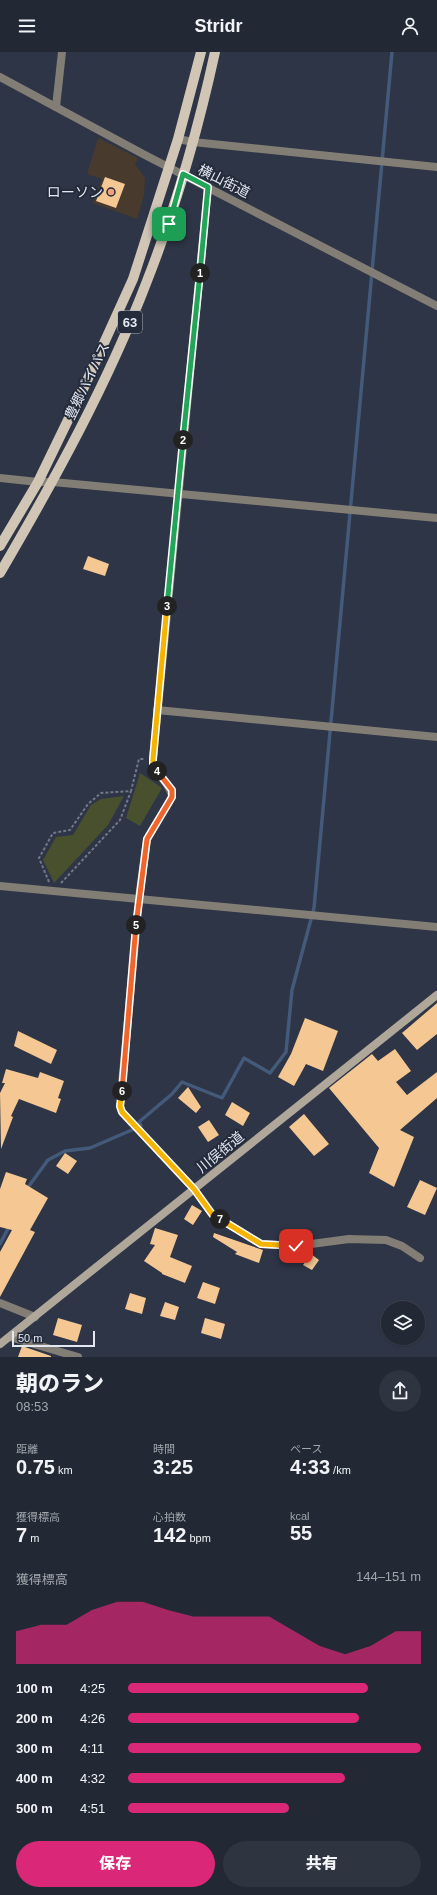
<!DOCTYPE html>
<html lang="ja">
<meta charset="utf-8">
<style>
:root{--surface:#222834;--page:#2e3440;--text:#f1f3f6;--muted:#a2a6ac;--line:#3f444f;--accent:#db2777}
body{margin:0;font-family:Helvetica,"Noto Sans JP",sans-serif;background:var(--page);color:var(--text);height:100vh;display:flex;flex-direction:column;font-size:15px;white-space:nowrap}
*{box-sizing:border-box;margin:0}
p{font-size:13px;color:var(--muted)}
.icon{flex:none;width:22px;height:22px;fill:none;stroke:currentColor;stroke-width:2;stroke-linecap:round;stroke-linejoin:round}
.map{position:relative;height:1305px;overflow:hidden}
.details{display:flex;flex-direction:column;background:var(--surface);flex:1}
.details>*{flex:none}
.controls{position:absolute;left:381px;top:1249px;display:grid;gap:8px}
.controls a{display:grid;place-items:center;width:44px;height:44px;border-radius:50%;background:var(--surface);box-shadow:0 1px 3px #0004,0 0 0 1px var(--line);font-size:20px}
.scale{position:absolute;left:12px;bottom:10px;width:83px;box-sizing:border-box;padding-left:4px;border:2px solid #e2e7f2;border-top:0;font-size:11px;line-height:14px;white-space:nowrap;color:#e2e7f2;-webkit-text-stroke:3px #242b3b;paint-order:stroke}
.pin{position:absolute;display:grid;place-items:center;width:34px;height:34px;color:#fff;margin:-17px;border-radius:8px;box-shadow:0 2px 6px #0006}
.km{position:absolute;width:20px;height:20px;margin:-10px;border-radius:50%;background:#222;color:#fff;font-size:11px;line-height:20px;text-align:center}
.round{display:grid;place-items:center;flex:none;width:42px;height:42px;border-radius:21px;background:var(--page)}
.head{display:flex;align-items:center;justify-content:space-between;height:68px;padding:0 16px}
h1{font-size:22px;font-weight:800;line-height:30px}
.metrics{display:grid;grid-template-columns:repeat(3,1fr);gap:6px;height:68px;padding:4px 16px}
.metrics div{display:grid;align-content:center}
.metrics b{font-size:20px;font-weight:800}
.metrics small{font-size:11px;font-weight:400}
.metrics p{font-size:11px}
.chart{height:112px;padding:8px 16px}
.chart p{display:flex;justify-content:space-between}
.chart svg{width:100%;height:72px;margin-top:4px;fill:var(--accent);opacity:.7}
.button{display:flex;gap:8px;margin-top:auto;padding:8px 16px}
.button a{flex:1;height:46px;border-radius:24px;background:var(--accent);color:#fff;font-size:16px;font-weight:800;line-height:46px;text-align:center}
.button a+a{background:var(--page);color:var(--text)}
ul{padding:0 16px;list-style:none;font-size:13px}
li{display:grid;grid-template-columns:64px 48px 1fr;align-items:center;height:30px}
li i{height:10px;border-radius:5px;background:var(--accent)}
header{display:flex;justify-content:space-between;align-items:center;height:52px;padding:0 16px;background:var(--surface);font-size:18px;font-weight:800}
.map>svg:first-child{display:block}
</style>
<header><svg class="icon" aria-label="menu" viewBox="0 0 24 24"><path d="M4 6h16M4 12h16M4 18h16"/></svg>Stridr<svg class="icon" aria-label="person" viewBox="0 0 24 24"><circle cx="12" cy="8" r="4"/><path d="M4 21q1-7 8-7t8 7"/></svg></header>
<div class="map">
<svg width="437" height="1305" viewBox="0 0 437 1305">
<rect width="100%" height="100%" fill="#2e3546"/>
<path fill="#483a2c" d="M 98,86 L 138,106 L 135,112 L 145,126 L 144,143 L 137,167 L 93,151 L 102,127 L 87,122 Z"/>
<path fill="#48502e" d="M 140,721 L 162,736 L 140,774 L 126,766 Z
M 124,744 L 108,773 L 54,831 L 43,808 L 56,785 L 73,783 L 91,753 L 101,747 Z"/>
<g fill="none" stroke-linecap="round" stroke-linejoin="round">
<path stroke="#445a7a" stroke-width="3.5" d="M 26,1138 L 48,1108 L 65,1099 L 90,1096 L 141,1074 L 139,1070 L 172,1042 L 182,1030 L 222,1046 L 244,1006 L 270,1021 L 286,1000 L 292,938 L 314,856 L 392,0
M 0,1192 L 10,1173"/>
</g>
<path fill="#f5c793" d="M 105,125 L 125,132 L 116,156 L 96,149 Z
M 88,504 L 109,512 L 105,524 L 83,517 Z
M 437,951 L 437,982 L 417,998 L 402,981 Z
M 305,966 L 338,979 L 323,1019 L 306,1012 L 294,1034 L 278,1025 L 291,1002 Z
M 18,979 L 57,998 L 51,1012 L 14,994 Z
M 395,997 L 411,1019 L 396,1030 L 407,1043 L 437,1020 L 437,1046 L 400,1078 L 414,1085 L 394,1135 L 369,1121 L 379,1096 L 329,1036 L 372,1002 L 378,1009 Z
M 6,1017 L 38,1026 L 40,1020 L 64,1029 L 58,1046 L 61,1047 L 56,1061 L 19,1047 L 11,1064 L 13,1065 L 1,1097 L 0,1041 L 5,1031 L 2,1031 Z
M 188,1035 L 201,1055 L 196,1061 L 178,1046 Z
M 232,1050 L 250,1061 L 243,1074 L 225,1063 Z
M 304,1062 L 329,1092 L 314,1104 L 289,1075 Z
M 209,1068 L 219,1083 L 208,1090 L 198,1075 Z
M 65,1101 L 77,1109 L 68,1122 L 56,1114 Z
M 6,1120 L 27,1127 L 25,1132 L 48,1146 L 30,1178 L 35,1180 L 0,1245 L 0,1200 L 12,1178 L 0,1175 L 0,1137 Z
M 420,1128 L 437,1136 L 425,1163 L 407,1155 Z
M 192,1153 L 202,1159 L 193,1173 L 184,1167 Z
M 155,1176 L 178,1183 L 170,1205 L 192,1214 L 185,1231 L 162,1222 L 162,1221 L 144,1209 L 155,1193 L 150,1192 Z
M 214,1181 L 263,1198 L 259,1211 L 235,1202 L 237,1200 L 213,1185 Z
M 311,1202 L 319,1208 L 312,1218 L 303,1213 Z
M 203,1230 L 220,1236 L 215,1252 L 197,1246 Z
M 130,1241 L 146,1246 L 142,1262 L 125,1257 Z
M 165,1250 L 179,1255 L 175,1268 L 160,1264 Z
M 58,1266 L 82,1273 L 77,1290 L 53,1283 Z
M 205,1266 L 225,1272 L 221,1287 L 201,1281 Z
M 22,1294 L 51,1304 L 51,1305 L 18,1305 Z"/>
<g fill="none" stroke-linecap="round" stroke-linejoin="round">
<path stroke="#727887" stroke-width="2" stroke-dasharray="3 2" stroke-linecap="butt" d="M 49,830 L 39,806 L 53,781 L 70,778 L 88,752 L 101,741 L 131,739 L 139,707 L 144,707
M 61,831 L 120,768 L 131,739"/>
<path stroke="#837e75" stroke-width="8" d="M 56,55 L 62,0
M 178,87 L 193,90 L 437,115
M 208,135 L 153,707 C 153,722 171,730 172,745 L 147,787 L 139,846 L 120,1055 L 122,1060 L 194,1137 L 212,1162 L 261,1192 L 296,1194 L 349,1187 L 386,1188 L 402,1194 L 420,1206
M 0,426 L 38,430 L 53,430 L 437,466
M 157,658 L 437,685
M 0,834 L 437,875
M 0,1251 L 35,1265
M 10,1285 L 78,1305"/>
<path stroke="#837e75" stroke-width="8" d="M 0,25 L 143,102 L 437,254"/>
<path stroke="#afa799" stroke-width="8" d="M 0,1292 L 437,943"/>
<path stroke="#d1c6b5" stroke-width="10" d="M 0,494 L 38,430 L 85,333 L 133,227 L 178,87 L 201,0
M 0,521 C 55,427 108,331 147,229 C 176,155 198,78 215,0"/>
</g>
<g fill="none" stroke-linecap="round" stroke-linejoin="round">
<g stroke="#fff" stroke-width="8">
<path id="split-1" d="M 169,172 L 183,122 L 208,135 L 200,221"/>
</g>
<g stroke="#fff" stroke-width="8">
<path id="split-2" d="M 183,388 L 200,221"/>
</g>
<g stroke="#fff" stroke-width="8">
<path id="split-3" d="M 167,554 L 183,388"/>
</g>
<g stroke="#fff" stroke-width="8">
<path id="split-4" d="M 157,719 L 153,714 L 153,707 L 167,554"/>
</g>
<g stroke="#fff" stroke-width="8">
<path id="split-5" d="M 136,873 L 147,787 L 172,745 L 172,738 L 157,719"/>
</g>
<g stroke="#fff" stroke-width="8">
<path id="split-6" d="M 122,1039 L 136,873"/>
</g>
<g stroke="#fff" stroke-width="8">
<path id="split-7" d="M 122,1039 L 120,1054 L 122,1060 L 194,1137 L 212,1162 L 220,1167"/>
</g>
<g stroke="#fff" stroke-width="8">
<path id="split-8" d="M 220,1167 L 261,1192 L 296,1194"/>
</g>
<use href="#split-1" stroke="#22a559" stroke-width="5"/>
<use href="#split-2" stroke="#22a559" stroke-width="5"/>
<use href="#split-3" stroke="#22a559" stroke-width="5"/>
<use href="#split-4" stroke="#f5b400" stroke-width="5"/>
<use href="#split-5" stroke="#f0652b" stroke-width="5"/>
<use href="#split-6" stroke="#f0652b" stroke-width="5"/>
<use href="#split-7" stroke="#f5b400" stroke-width="5"/>
<use href="#split-8" stroke="#f5b400" stroke-width="5"/>
</g>
<circle fill="#f2a080" stroke="#242b3b" stroke-width="1.5" cx="111" cy="140" r="4"/>
<g text-anchor="middle" stroke-width="4" stroke-linejoin="round" paint-order="stroke">
<rect fill="#242b3b" stroke="#a9afbb" stroke-width="1" x="118" y="259" width="24" height="22" rx="3"/>
<g font-size="13" font-weight="bold" fill="#e2e7f2">
<text x="130" y="275">63</text>
</g>
<g font-size="14" fill="#e2e7f2" stroke="#242b3b">
<text transform="translate(224 129) rotate(27)" y="5">横山街道</text>
<text transform="translate(87 329) rotate(-64)" y="5">豊郷バイパス</text>
<text transform="translate(220 1100) rotate(-39)" y="5">川俣街道</text>
</g>
<g font-size="14" fill="#e2e7f2" stroke="#242b3b" text-anchor="end">
<text x="103" y="145">ローソン</text>
</g>
</g>
</svg>
<div class="controls">
<a><svg class="icon" aria-label="layers" viewBox="0 0 24 24"><path d="M12 4l9 5-9 5-9-5zM3 14l9 5 9-5"/></svg></a>
</div>
<div class="scale">50 m</div>
<div class="pin" style="left:169px;top:172px;background:#1e9e55"><svg class="icon" aria-label="arrive" viewBox="0 0 24 24"><path d="M6 21V4h12l-3 4 3 4H6"/></svg></div>
<div class="pin" style="left:296px;top:1194px;background:#d93025"><svg class="icon" aria-label="check" viewBox="0 0 24 24"><path d="M5 12l5 5 9-10"/></svg></div>
<b class="km" style="left:200px;top:221px">1</b>
<b class="km" style="left:183px;top:388px">2</b>
<b class="km" style="left:167px;top:554px">3</b>
<b class="km" style="left:157px;top:719px">4</b>
<b class="km" style="left:136px;top:873px">5</b>
<b class="km" style="left:122px;top:1039px">6</b>
<b class="km" style="left:220px;top:1167px">7</b>
</div>
<section class="details">
<div class="head"><div><h1>朝のラン</h1><p>08:53</p></div><a class="round"><svg class="icon" aria-label="share" viewBox="0 0 24 24"><path d="M12 15V3M7 8l5-5 5 5M5 13v7h14v-7"/></svg></a></div>
<div class="metrics">
<div><p>距離</p><b>0.75<small> km</small></b></div>
<div><p>時間</p><b>3:25</b></div>
<div><p>ペース</p><b>4:33<small> /km</small></b></div>
</div>
<div class="metrics">
<div><p>獲得標高</p><b>7<small> m</small></b></div>
<div><p>心拍数</p><b>142<small> bpm</small></b></div>
<div><p>kcal</p><b>55</b></div>
</div>
<div class="chart"><p><span>獲得標高</span>144–151 m</p>
<svg viewBox="0 0 160 44" preserveAspectRatio="none"><path d="M0 44V24L10 20L20 20L30 11L40 6L50 6L60 11L70 15L80 15L90 15L100 15L110 24L120 33L130 38L140 33L150 24L160 24V44z"/></svg>
</div>
<ul>
<li><b>100 m</b>4:25<i style="width:82%"></i></li>
<li><b>200 m</b>4:26<i style="width:79%"></i></li>
<li><b>300 m</b>4:11<i style="width:100%"></i></li>
<li><b>400 m</b>4:32<i style="width:74%"></i></li>
<li><b>500 m</b>4:51<i style="width:55%"></i></li>
</ul>
<div class="button"><a>保存</a><a>共有</a></div>
</section>
